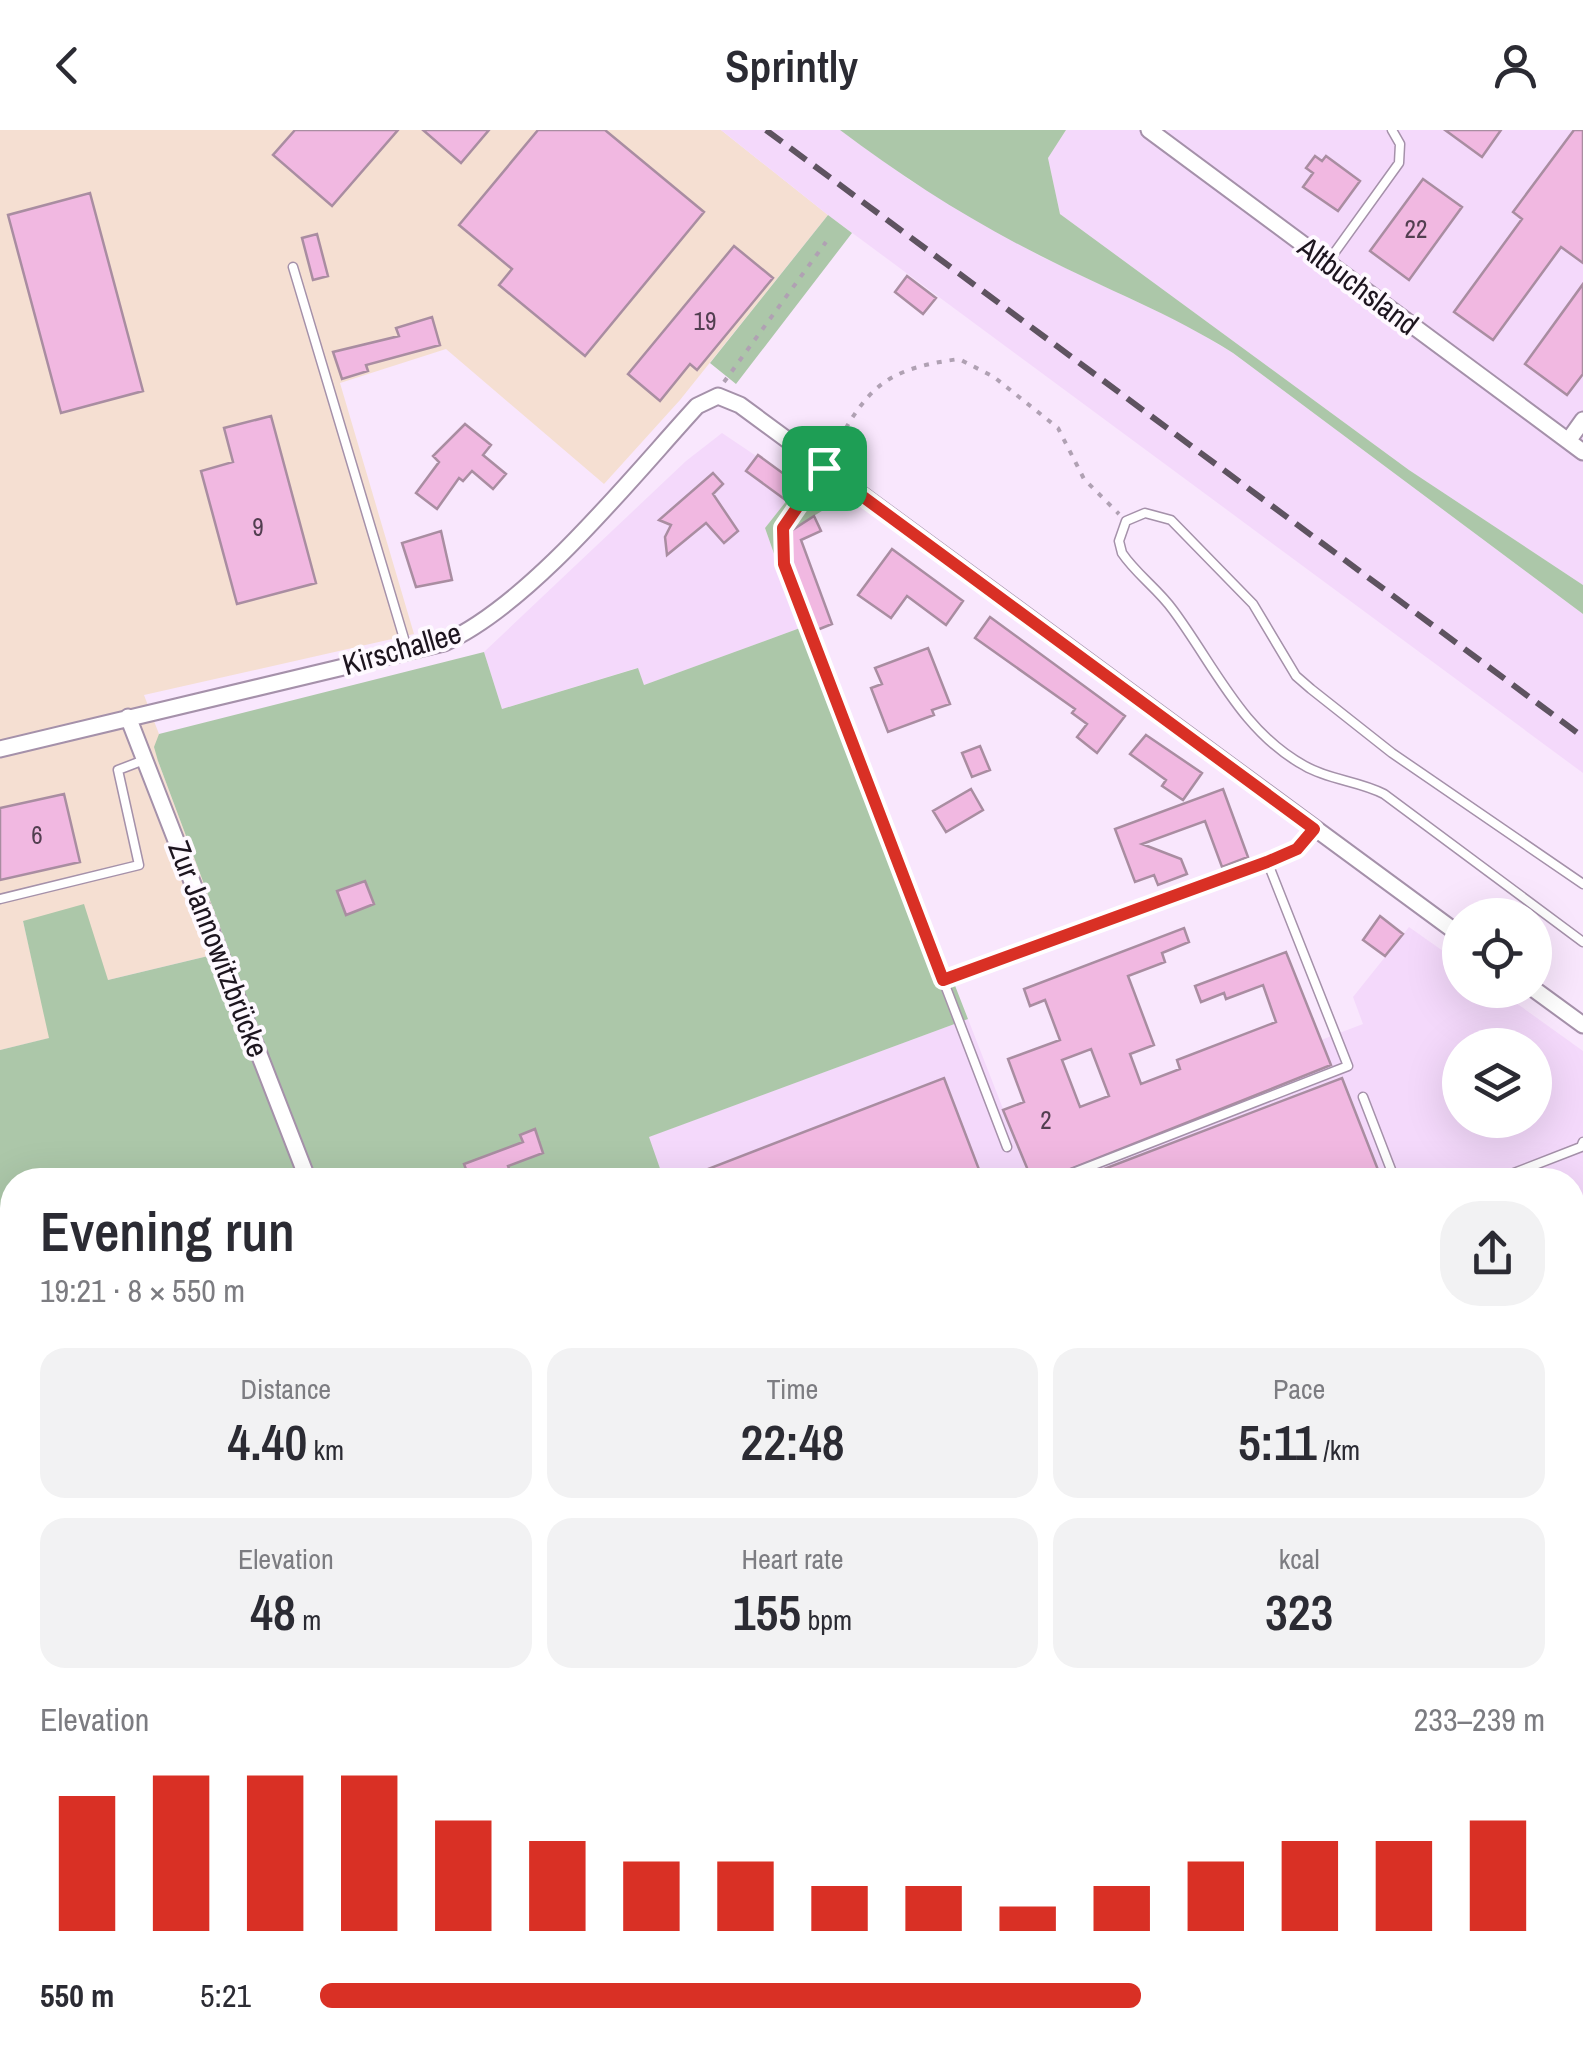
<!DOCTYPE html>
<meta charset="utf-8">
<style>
:root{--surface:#fff;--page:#f2f2f3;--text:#2b2b33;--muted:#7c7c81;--accent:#d93025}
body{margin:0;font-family:"Archivo Narrow",sans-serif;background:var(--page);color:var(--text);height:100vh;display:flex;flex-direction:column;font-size:38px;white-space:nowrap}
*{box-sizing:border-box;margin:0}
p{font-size:32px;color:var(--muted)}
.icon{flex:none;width:55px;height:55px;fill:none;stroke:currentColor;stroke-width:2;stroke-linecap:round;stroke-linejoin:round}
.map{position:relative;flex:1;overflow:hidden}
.sheet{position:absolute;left:0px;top:1038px;width:1585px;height:888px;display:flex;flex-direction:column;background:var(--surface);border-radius:40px 40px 0 0;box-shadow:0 10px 40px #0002}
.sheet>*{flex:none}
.tools{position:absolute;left:1442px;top:768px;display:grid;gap:20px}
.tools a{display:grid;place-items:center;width:110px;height:110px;border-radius:50%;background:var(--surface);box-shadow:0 10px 40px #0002;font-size:50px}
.pin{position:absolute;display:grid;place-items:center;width:85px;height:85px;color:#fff;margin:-42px;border-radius:20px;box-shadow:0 5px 15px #0006}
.round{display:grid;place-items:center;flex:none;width:105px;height:105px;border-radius:40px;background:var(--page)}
.overview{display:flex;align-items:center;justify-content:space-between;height:170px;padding:0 40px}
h1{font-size:55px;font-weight:600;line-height:75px}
.metrics{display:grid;grid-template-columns:repeat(3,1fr);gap:15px;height:170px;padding:10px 40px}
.metrics div{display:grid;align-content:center;border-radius:25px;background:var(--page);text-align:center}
.metrics b{font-size:50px;font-weight:600}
.metrics small{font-size:28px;font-weight:400}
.metrics p{font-size:28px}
.chart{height:280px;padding:20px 40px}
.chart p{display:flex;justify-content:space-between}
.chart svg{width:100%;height:180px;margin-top:10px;stroke:var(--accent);stroke-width:6}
ul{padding:0 40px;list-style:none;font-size:32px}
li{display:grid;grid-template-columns:160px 120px 1fr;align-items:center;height:75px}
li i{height:25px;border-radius:12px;background:var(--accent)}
header{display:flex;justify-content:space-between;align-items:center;height:130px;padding:0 40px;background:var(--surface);font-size:45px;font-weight:600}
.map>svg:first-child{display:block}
</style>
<header><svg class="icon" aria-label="back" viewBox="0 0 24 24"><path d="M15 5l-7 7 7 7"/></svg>Sprintly<svg class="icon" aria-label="person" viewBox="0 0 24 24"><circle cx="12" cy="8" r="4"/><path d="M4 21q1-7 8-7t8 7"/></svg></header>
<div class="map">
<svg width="1583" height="1924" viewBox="0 0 1583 1924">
<rect width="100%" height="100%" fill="#f9e7fd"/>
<path fill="#f5dfd2" d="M 0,0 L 721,0 L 828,85 L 680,270 L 604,354 L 446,219 L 340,253 L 414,504 L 144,565 L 159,604 L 158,631 L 229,821 L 108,850 L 23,791 L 50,908 L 0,920 Z"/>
<path fill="#f4d9fb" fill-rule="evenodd" d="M 721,0 L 840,0 L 911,51 L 1040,126 L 1184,194 L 1233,223 L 1583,484 L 1583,643 L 828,85 Z
M 1066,0 L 1583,0 L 1583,455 L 1409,340 L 1060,84 L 1048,28 Z
M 722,303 L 799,355 L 765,398 L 800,498 L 644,555 L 637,538 L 502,579 L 484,522 L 686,331 Z
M 1409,797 L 1460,833 L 1460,860 L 1498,860 L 1583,921 L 1583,1506 L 1573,1511 L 1572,1050 L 664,1050 L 648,1007 L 968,889 L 1021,1025 L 1363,894 L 1353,867 ZM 1460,915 L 1535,915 L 1535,990 L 1460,990 Z
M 12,1526 L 12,1692 L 0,1681 L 0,1531 Z
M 1572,1559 L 1583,1586 L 1583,1690 L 1573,1694 Z
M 502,1912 L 1569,1912 L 1574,1924 L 472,1924 Z"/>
<path fill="#acc7a9" d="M 840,0 L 1066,0 L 1048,28 L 1060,84 L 1409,340 L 1583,455 L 1583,484 L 1233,223 C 1172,184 1105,159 1041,126 C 971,91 902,47 840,0 Z
M 828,85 L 852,103 L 736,254 L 710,233 Z
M 799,355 L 832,375 C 805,391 789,399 790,431 L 968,889 L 649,1007 L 664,1050 L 12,1050 L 12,1252 L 0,1221 L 0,920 L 49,908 L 23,791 L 84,774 L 108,850 L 229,821 L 158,631 L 154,617 L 159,604 L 484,522 L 502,579 L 638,538 L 644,555 L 800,498 L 765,398 Z
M 12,1283 L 12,1526 L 0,1531 L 0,1288 Z
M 0,1807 L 12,1812 L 12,1912 L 189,1913 L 202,1924 L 0,1924 Z"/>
<path fill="#f1b8e1" stroke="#a98da1" stroke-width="2.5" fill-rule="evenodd" d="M 295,0 L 398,0 L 332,76 L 273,25 Z
M 423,0 L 489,0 L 461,33 Z
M 538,0 L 605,0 L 704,82 L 585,226 L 499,155 L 512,139 L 459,95 Z
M 1445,0 L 1501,0 L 1482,27 Z
M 1574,0 L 1583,0 L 1583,133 L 1561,117 L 1493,210 L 1454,182 L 1522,89 L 1513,82 Z
M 1315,26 L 1322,31 L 1326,26 L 1360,51 L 1338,81 L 1303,57 L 1313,43 L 1306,38 Z
M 1423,49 L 1462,77 L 1409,150 L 1370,121 Z
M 90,63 L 143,261 L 61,283 L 8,85 Z
M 317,104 L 328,146 L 313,150 L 302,108 Z
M 734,116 L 773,148 L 697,240 L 690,234 L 660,271 L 628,244 Z
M 907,146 L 936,168 L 923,184 L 895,162 Z
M 1583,154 L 1583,244 L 1567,265 L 1525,234 Z
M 432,187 L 440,215 L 366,235 L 368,241 L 342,249 L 333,222 L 399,206 L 396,198 Z
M 271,286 L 316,453 L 237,474 L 201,341 L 233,332 L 224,298 Z
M 465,294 L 491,315 L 483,325 L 506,344 L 493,359 L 472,341 L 463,351 L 459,348 L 437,379 L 416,363 L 439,332 L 433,326 Z
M 758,325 L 799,355 L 787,371 L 746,341 Z
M 713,343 L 723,354 L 713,364 L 738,401 L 724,413 L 706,393 L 667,425 L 665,407 L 671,395 L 659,390 Z
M 814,386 L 821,401 L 801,410 L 832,494 L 817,500 L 791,432 L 791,401 Z
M 441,401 L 452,450 L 416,457 L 402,413 Z
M 892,419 L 963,471 L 946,495 L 907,466 L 891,488 L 858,465 Z
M 990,487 L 1125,586 L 1097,623 L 1077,607 L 1087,594 L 1072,583 L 1075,579 L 975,508 Z
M 928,518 L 950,574 L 932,580 L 934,585 L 888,602 L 871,558 L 882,554 L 875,538 Z
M 1146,605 L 1202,643 L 1183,670 L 1162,656 L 1166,650 L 1130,624 Z
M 980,616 L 990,640 L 972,647 L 962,623 Z
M 971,659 L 983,680 L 946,702 L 933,681 Z
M 1223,659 L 1248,727 L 1222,737 L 1205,691 L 1142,714 L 1181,729 L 1187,744 L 1158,755 L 1154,745 L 1135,752 L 1115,699 Z
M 64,664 L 80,732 L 0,750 L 0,678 Z
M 365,751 L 374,774 L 346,785 L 337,761 Z
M 1380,786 L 1403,804 L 1385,826 L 1363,810 Z
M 1184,798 L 1189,812 L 1162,823 L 1165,832 L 1128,846 L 1154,915 L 1130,924 L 1141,954 L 1180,939 L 1177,930 L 1276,892 L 1263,855 L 1226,869 L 1224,863 L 1201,872 L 1195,856 L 1286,822 L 1331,935 L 1048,1048 L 1032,1050 L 1003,980 L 1024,972 L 1008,929 L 1060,910 L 1045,870 L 1030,876 L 1024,859 ZM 1091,919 L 1109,966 L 1080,977 L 1062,930 Z
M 944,948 L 983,1050 L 682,1050 L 682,1049 Z
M 1342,948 L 1382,1050 L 1084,1050 L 1083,1047 Z
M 535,999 L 543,1023 L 508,1036 L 513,1050 L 470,1050 L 464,1034 L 523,1012 L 520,1005 Z"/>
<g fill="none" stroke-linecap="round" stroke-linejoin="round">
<g stroke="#a591aa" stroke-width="11">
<path id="service" d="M 1327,133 L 1399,33 L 1400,14 L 1392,0
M 293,137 L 408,522
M 824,338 L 783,399 L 784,434 L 1007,1017
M 1583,754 L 1392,623 L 1311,559 L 1296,546 L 1253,474 L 1171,390 L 1145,383 L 1126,391 L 1119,411 L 1122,423 C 1136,444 1158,459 1173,480 C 1214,535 1242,602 1305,636 C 1329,650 1359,651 1384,664 L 1583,812
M 0,769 L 139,735 L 118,640 L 144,630
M 943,850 L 1267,731 L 1297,719 L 1314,699
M 1363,967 L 1395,1050
M 1055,1050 L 1348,936 L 1267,731
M 1496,1050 L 1581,1017 L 1583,1012
M 0,1196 L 12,1227
M 1572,1340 L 1583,1336
M 1572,1536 L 1583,1533
M 1572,1573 L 1583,1570
M 0,1707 L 12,1721
M 278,1912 L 282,1924
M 672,1924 L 702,1912"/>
</g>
<g stroke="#a591aa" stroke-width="19">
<path id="minor" d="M 1149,0 L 1583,322
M 1568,311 L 1583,290
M 128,587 L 308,1050
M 0,619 L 444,513 C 531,474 631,348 697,276 L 718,266 L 740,275 L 1460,805
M 1535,860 L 1583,895
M 1575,1510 L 1583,1528
M 0,1788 L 12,1792
M 221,1912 L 233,1924
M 643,1912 L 648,1924
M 1351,1912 L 1355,1924"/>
</g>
<path stroke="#b0a1b3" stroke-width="4" stroke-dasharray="5 8" stroke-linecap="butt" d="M 724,252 L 826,112
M 833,321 C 867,258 884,239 959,229 L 994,247 L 1058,298 L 1084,349 L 1119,384"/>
<use href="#service" stroke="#fff" stroke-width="8"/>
<use href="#minor" stroke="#fff" stroke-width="15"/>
<path stroke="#5e5360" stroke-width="6" stroke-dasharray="20 10" stroke-linecap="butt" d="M 766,0 L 1583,607"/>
</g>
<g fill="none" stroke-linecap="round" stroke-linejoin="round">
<g stroke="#fff" stroke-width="20">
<path id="route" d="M 824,338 L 1314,699 L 1297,719 L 1267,732 L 943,850 L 784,434 L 783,398 Z"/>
</g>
<use href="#route" stroke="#d93025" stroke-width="12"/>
</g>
<g text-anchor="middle" stroke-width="8" stroke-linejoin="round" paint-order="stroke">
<g font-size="25" fill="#523e50">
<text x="1416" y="108">22</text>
<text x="705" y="200">19</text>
<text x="258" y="406">9</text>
<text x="37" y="714">6</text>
<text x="1046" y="999">2</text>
</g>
<g font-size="30" fill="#1d151f" stroke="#fef9ff">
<text transform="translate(1358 156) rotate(37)" y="10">Altbuchsland</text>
<text transform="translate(402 519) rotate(-16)" y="10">Kirschallee</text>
<text transform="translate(218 819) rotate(69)" y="10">Zur Jannowitzbrücke</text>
</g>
</g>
</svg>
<div class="tools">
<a><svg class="icon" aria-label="locate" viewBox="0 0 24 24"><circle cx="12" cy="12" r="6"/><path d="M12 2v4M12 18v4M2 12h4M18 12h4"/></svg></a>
<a><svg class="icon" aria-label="layers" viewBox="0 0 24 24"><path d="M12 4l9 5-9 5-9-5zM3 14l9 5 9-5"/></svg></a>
</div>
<div class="pin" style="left:824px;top:338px;background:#1e9e55"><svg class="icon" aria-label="arrive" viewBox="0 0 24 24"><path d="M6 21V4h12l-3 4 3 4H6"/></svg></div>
<section class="sheet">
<div class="overview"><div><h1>Evening run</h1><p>19:21 · 8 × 550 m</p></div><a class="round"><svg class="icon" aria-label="share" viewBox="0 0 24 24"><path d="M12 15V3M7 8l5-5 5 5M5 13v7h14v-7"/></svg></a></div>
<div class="metrics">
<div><p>Distance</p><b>4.40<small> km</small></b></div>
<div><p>Time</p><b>22:48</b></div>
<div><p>Pace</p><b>5:11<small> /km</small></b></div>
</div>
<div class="metrics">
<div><p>Elevation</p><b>48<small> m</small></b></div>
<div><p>Heart rate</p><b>155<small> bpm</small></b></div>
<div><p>kcal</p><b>323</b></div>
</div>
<div class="chart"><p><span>Elevation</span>233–239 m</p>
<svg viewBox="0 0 160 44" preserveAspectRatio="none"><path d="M5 44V11M15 44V6M25 44V6M35 44V6M45 44V17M55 44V22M65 44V27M75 44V27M85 44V33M95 44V33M105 44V38M115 44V33M125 44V27M135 44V22M145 44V22M155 44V17"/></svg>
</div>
<ul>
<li><b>550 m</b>5:21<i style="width:67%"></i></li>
</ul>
</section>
</div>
